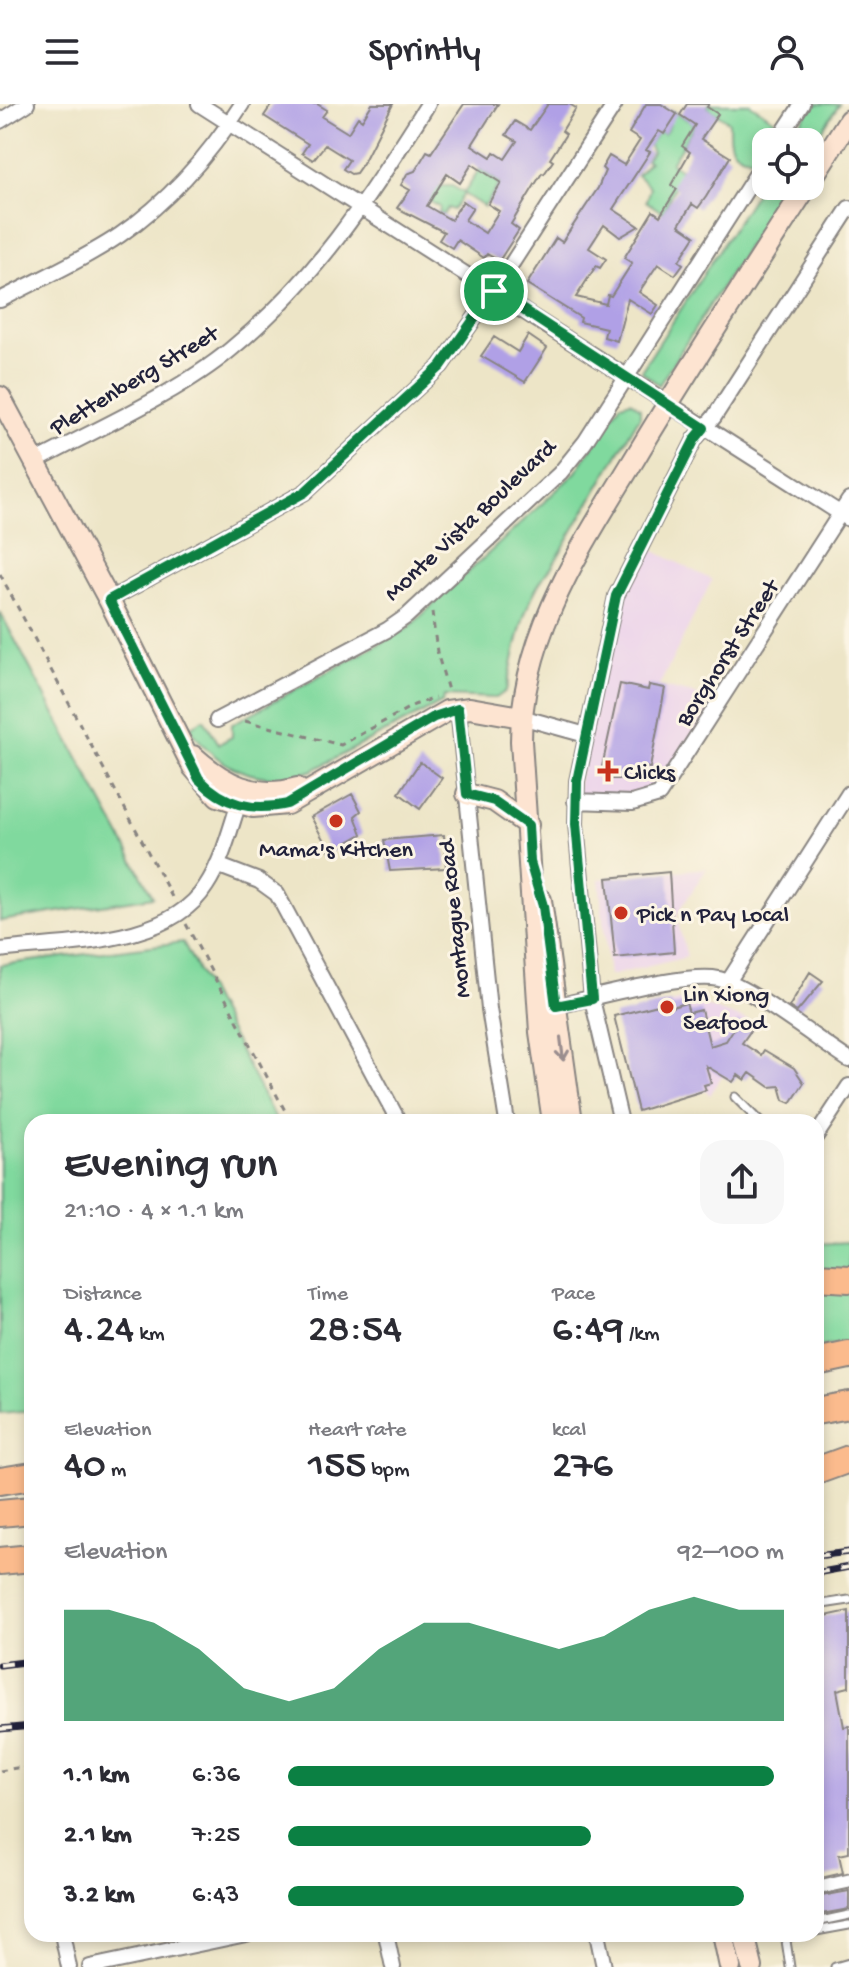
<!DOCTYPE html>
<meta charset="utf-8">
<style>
:root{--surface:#fff;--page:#f7f7f7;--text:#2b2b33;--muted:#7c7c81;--accent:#0b8043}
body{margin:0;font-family:"Gochi Hand",sans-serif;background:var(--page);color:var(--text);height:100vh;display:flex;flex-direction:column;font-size:30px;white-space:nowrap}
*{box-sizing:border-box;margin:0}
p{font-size:26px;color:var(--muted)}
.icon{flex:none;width:44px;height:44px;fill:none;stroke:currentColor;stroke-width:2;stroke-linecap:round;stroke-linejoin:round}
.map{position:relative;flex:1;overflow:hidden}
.sheet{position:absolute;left:24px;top:1010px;width:800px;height:828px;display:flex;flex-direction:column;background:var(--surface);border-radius:24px;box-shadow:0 4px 12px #0003}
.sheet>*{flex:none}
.tools{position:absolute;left:752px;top:24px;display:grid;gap:16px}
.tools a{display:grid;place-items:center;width:72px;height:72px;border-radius:16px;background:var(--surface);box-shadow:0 4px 12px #0003;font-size:40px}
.pin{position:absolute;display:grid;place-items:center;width:68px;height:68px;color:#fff;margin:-34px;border:4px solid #fff;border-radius:50%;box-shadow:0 2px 8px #0007}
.round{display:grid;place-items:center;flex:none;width:84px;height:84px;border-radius:24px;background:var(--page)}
.head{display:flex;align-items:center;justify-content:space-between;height:136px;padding:0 40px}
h1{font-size:44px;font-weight:600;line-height:60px}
.metrics{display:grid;grid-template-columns:repeat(3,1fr);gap:12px;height:136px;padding:8px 40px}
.metrics div{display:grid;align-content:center}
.metrics b{font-size:40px;font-weight:600}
.metrics small{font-size:22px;font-weight:400}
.metrics p{font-size:22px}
.chart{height:224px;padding:16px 40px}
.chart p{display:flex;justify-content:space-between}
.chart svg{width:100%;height:144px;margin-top:8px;fill:var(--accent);opacity:.7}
ul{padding:0 40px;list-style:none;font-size:26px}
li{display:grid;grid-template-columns:128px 96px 1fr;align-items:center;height:60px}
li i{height:20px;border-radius:10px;background:var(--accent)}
header{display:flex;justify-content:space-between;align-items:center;height:104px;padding:0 40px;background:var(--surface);font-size:36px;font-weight:600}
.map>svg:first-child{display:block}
</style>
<header><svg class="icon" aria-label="menu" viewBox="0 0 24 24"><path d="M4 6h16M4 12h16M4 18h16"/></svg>Sprintly<svg class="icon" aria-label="person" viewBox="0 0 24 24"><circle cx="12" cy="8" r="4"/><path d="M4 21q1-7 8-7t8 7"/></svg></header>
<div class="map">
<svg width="849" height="1863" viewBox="0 0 849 1863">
<rect width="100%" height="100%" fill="#fcf5e5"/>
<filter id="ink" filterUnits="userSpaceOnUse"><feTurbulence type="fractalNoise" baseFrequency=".0125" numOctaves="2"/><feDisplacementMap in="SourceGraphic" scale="16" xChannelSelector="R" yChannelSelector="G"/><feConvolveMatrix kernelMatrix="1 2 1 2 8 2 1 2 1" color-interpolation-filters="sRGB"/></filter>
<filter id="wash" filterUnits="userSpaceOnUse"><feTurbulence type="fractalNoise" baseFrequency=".006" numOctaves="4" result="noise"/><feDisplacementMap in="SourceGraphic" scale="32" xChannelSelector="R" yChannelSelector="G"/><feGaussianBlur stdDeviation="1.8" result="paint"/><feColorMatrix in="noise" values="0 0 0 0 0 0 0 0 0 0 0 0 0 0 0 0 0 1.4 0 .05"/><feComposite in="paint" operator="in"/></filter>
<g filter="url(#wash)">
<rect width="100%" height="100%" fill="#ede5c7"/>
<path fill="#ebd1eb" d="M 643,441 L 712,476 L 659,582 L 718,596 L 658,691 L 575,697 L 617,493 Z
M 707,764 L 676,812 L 687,853 L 609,872 L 599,775 Z
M 687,895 L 703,897 L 702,901 L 755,919 L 710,991 L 705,986 L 638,1007 L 614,912 Z"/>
<path fill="#80d99e" stroke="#517e6c" stroke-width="2" d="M 709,0 L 750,0 L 775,16 L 751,55 C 728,47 729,41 729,18 L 707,3 Z
M 813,0 L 839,0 L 810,45 L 810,38 L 788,38 Z
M 672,6 L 695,21 L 671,59 L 681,66 L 663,109 L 646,97 L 650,83 L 637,71 L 649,58 L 646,56 L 652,48 L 649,41 L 659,27 L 664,30 L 670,21 L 665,17 Z
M 480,65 L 500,80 L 484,103 L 464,90 L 453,106 L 448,104 L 443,111 L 439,109 L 440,103 L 429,97 L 438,82 L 452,82 L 464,89 Z
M 766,73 L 766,82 L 786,82 L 659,281 L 641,267 Z
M 631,297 L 640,304 L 640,312 L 553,461 C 521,496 517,543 506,587 L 496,594 L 444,592 L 443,598 L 313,666 C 265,684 217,667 190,623 L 204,615 L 219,640 L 232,633 L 232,620 L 407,525 L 576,368 L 620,300 Z
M 0,508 L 153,793 L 0,817 Z
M 183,838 L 277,1018 L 32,1018 L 32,1307 L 0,1310 L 0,861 Z
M 849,1138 L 849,1167 L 816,1165 L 816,1140 Z
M 816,1179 L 849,1182 L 849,1238 L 816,1244 Z"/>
<g id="blocks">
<path fill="#b0a0e6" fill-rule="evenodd" d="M 272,0 L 317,0 L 327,6 L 322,13 L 348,29 L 358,13 L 362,16 L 372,0 L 393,0 L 363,59 L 356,69 L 351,70 L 343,65 L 349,56 L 325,41 L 313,56 L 302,49 L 308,40 L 264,12 Z
M 464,0 L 498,0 L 472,41 L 491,53 L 494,48 L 505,55 L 517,37 L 506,31 L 515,17 L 530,26 L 548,0 L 569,0 L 576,4 L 562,27 L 566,30 L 550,55 L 553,57 L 544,70 L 542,69 L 511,120 L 519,126 L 499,157 L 487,150 L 484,154 L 457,136 L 452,144 L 439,136 L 444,128 L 397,104 L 410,86 L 401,81 L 407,70 L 415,67 L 427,47 L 431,49 ZM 472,60 L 501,79 L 488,100 L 499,107 L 485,129 L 465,116 L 473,104 L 463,97 L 451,116 L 427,102 L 447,70 L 460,79 Z
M 646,0 L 661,0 L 677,10 L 664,30 L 659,27 L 646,46 L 650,48 L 613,105 L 639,122 L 620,133 L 604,121 L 589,144 L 606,155 L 600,164 L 596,162 L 576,193 L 606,200 L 608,191 L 611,192 L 632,159 L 624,154 L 653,107 L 660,112 L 677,85 L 671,81 L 690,48 L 682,42 L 695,21 L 680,11 L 687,0 L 709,0 L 707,3 L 718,10 L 701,35 L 730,53 L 706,93 L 698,104 L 692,100 L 679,121 L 695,132 L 679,157 L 683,160 L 675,171 L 658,160 L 639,188 L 658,201 L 652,210 L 628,195 L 617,237 L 604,233 L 606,224 L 580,218 L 581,214 L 527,180 L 556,134 L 562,138 L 598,84 L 605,67 L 602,64 L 609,52 L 624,61 L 640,36 L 629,29 Z
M 528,231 L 547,244 L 525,278 L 481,252 L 494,233 L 518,248 Z
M 620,580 L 648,586 L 649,581 L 665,584 L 650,664 L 642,663 L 619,675 L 610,675 L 602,663 Z
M 420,658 L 442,674 L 420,705 L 399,689 Z
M 352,690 L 361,707 L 355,712 L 362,730 L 330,748 L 311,713 Z
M 444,731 L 446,764 L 390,767 L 384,736 Z
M 669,768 L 674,848 L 615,854 L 607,774 Z
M 810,868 L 823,877 L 797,908 L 789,903 Z
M 670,898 L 672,903 L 686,899 L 689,909 L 701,906 L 710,942 L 726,937 L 738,918 L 751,926 L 742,939 L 761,951 L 764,946 L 794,964 L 804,979 L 791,999 L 784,996 L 780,982 L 770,983 L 750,969 L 745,976 L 738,971 L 733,978 L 706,962 L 711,979 L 704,981 L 706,986 L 638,1007 L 614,912 Z
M 849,1507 L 849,1583 L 837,1586 L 844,1623 L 849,1622 L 849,1749 L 839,1751 L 843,1769 L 821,1774 L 819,1765 L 816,1766 L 816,1514 Z
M 849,1787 L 849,1805 L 816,1811 L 816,1793 Z"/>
</g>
</g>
<g filter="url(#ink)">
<use href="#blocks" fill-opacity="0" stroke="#888481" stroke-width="2"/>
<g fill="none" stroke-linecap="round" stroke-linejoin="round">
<g stroke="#888481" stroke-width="11">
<path id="lane" d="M 735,993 L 760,1018
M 816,1501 L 849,1496
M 816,1782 L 849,1774
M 816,1787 L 849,1780
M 816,1818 L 849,1811
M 816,1827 L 849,1821
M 785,1830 L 790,1863
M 786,1833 L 802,1830
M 835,1863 L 849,1859"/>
</g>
<g stroke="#888481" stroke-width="18">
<path id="street" d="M 199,0 L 849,415
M 0,17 L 27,0
M 777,38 L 802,0
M 0,196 C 40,175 83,156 120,131 C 169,97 210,50 242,0
M 35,358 C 96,325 177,290 230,246 C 318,174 368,94 428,0
M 109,496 L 305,388 L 441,262 L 494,187 L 615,0
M 458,605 L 489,905 L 507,1018
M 521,613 L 586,631
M 217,616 L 387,526 L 407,512 L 560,369 L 585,338 L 766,55
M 575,697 L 632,699 L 659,691 L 849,396
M 217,761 L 259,777 L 277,790 L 399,1018
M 0,846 C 63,838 169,842 206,782 C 224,755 231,720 242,690
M 728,878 L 849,689
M 550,908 L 556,902 C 594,894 686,868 719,875 C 750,883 819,937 849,956
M 621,1018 L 592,895 L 576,720 L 577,677 L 616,492 L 695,335 L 714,313 L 849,104
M 816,1032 L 849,982
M 62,1830 L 69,1863
M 386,1830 L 393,1863
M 597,1830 L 604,1863
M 90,1863 L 246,1830"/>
</g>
<g stroke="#888481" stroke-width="24">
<path id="secondary" d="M 810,77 L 849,16
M 0,293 L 109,496 L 193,663 L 218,692 L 253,703 L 287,700 L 447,607 L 470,604 L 521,613
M 193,652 C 224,680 255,696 297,684
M 467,690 L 494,697 L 528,721
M 541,796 L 572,1018
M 553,1018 L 540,928 L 521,637 C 521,531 582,442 635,354 C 690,262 749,172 807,82
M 723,1830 L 730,1863
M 744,1830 L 752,1863"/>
</g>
<g stroke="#888481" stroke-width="30">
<path id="highway" d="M 816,1173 L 849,1175
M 816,1258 L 849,1251
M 816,1307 L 849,1301
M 816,1367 L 849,1355
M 0,1377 L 32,1372
M 0,1409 L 32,1406
M 0,1457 L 32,1454"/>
</g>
<path stroke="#888481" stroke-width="3" stroke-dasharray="6 6" stroke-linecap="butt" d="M 0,470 L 173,795
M 432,508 L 437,548 L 449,590
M 245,617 L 341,641 L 414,601 L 435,594
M 186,820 L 291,1018
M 0,1667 L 32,1661"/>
<use href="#lane" stroke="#fff" stroke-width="7"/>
<use href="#street" stroke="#fff" stroke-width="14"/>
<use href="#secondary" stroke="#fde4d1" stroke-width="20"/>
<use href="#highway" stroke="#fbbb8d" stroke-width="26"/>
<g stroke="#22223b" stroke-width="7">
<path id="rail" d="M 816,1452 L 849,1448
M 816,1469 L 849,1463
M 0,1561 L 32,1557
M 0,1625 L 32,1622"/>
</g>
<use href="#rail" stroke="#fcf5e5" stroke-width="4" stroke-dasharray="12" stroke-linecap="butt"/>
</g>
<defs><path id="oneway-shaft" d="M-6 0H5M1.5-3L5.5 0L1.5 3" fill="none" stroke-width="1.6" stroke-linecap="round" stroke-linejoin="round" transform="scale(2)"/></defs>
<use stroke="#9a8d8e" href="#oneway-shaft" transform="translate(562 945) rotate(83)"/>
</g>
<g fill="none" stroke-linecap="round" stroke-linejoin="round" filter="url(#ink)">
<g stroke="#fff" stroke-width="16">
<path id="route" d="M 494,187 L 704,324 L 695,335 L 616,492 L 577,677 L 576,720 L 592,895 L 556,902 L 543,802 L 530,758 L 528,721 L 494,697 L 467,690 L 458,605 L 434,613 L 287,700 C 252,708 224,701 199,675 L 109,496 L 305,388 L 441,262 Z"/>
</g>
<use href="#route" stroke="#0b8043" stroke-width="10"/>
</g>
<g fill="#c8321e" stroke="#fcf5e5" stroke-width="3">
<path d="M604 655h8v8h8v8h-8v8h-8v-8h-8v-8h8z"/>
<circle cx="336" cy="717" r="8"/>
<circle cx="621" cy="809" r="8"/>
<circle cx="667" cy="903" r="8"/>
</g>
<g text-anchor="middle" stroke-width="6" stroke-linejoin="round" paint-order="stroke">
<g font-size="24" fill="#22223b" stroke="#fcf5e5">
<text transform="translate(133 275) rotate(-31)" y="8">Plettenberg Street</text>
<text transform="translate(469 415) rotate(-43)" y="8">Monte Vista Boulevard</text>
<text transform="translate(726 548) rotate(-57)" y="8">Borghorst Street</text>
<text transform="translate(453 815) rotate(-96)" y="8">Montague Road</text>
</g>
<g font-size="24" fill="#22223b" stroke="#fcf5e5" text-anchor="start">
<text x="624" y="675">Clicks</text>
<text x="336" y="752" text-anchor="middle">Mama's Kitchen</text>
<text x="637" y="817">Pick n Pay Local</text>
<text x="683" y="897">Lin Xiong<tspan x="683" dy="28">Seafood</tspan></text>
</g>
</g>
</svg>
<div class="tools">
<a><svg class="icon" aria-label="locate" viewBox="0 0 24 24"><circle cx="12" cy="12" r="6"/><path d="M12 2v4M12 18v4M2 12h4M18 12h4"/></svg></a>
</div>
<div class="pin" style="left:494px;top:187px;background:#1e9e55"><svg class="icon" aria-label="arrive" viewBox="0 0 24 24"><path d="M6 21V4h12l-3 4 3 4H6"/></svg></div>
<section class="sheet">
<div class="head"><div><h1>Evening run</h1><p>21:10 · 4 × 1.1 km</p></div><a class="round"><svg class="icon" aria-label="share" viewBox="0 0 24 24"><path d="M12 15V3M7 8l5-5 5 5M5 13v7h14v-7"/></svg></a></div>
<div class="metrics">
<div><p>Distance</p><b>4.24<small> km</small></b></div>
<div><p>Time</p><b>28:54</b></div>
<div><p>Pace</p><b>6:49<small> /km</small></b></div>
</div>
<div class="metrics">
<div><p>Elevation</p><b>40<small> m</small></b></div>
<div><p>Heart rate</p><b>155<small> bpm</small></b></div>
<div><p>kcal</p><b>276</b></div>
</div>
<div class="chart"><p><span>Elevation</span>92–100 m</p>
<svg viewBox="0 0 160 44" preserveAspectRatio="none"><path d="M0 44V10L10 10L20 14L30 22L40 34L50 38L60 34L70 22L80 14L90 14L100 18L110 22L120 18L130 10L140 6L150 10L160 10V44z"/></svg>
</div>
<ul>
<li><b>1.1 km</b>6:36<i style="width:98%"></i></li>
<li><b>2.1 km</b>7:25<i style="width:61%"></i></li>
<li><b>3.2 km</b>6:43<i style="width:92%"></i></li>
</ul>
</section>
</div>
